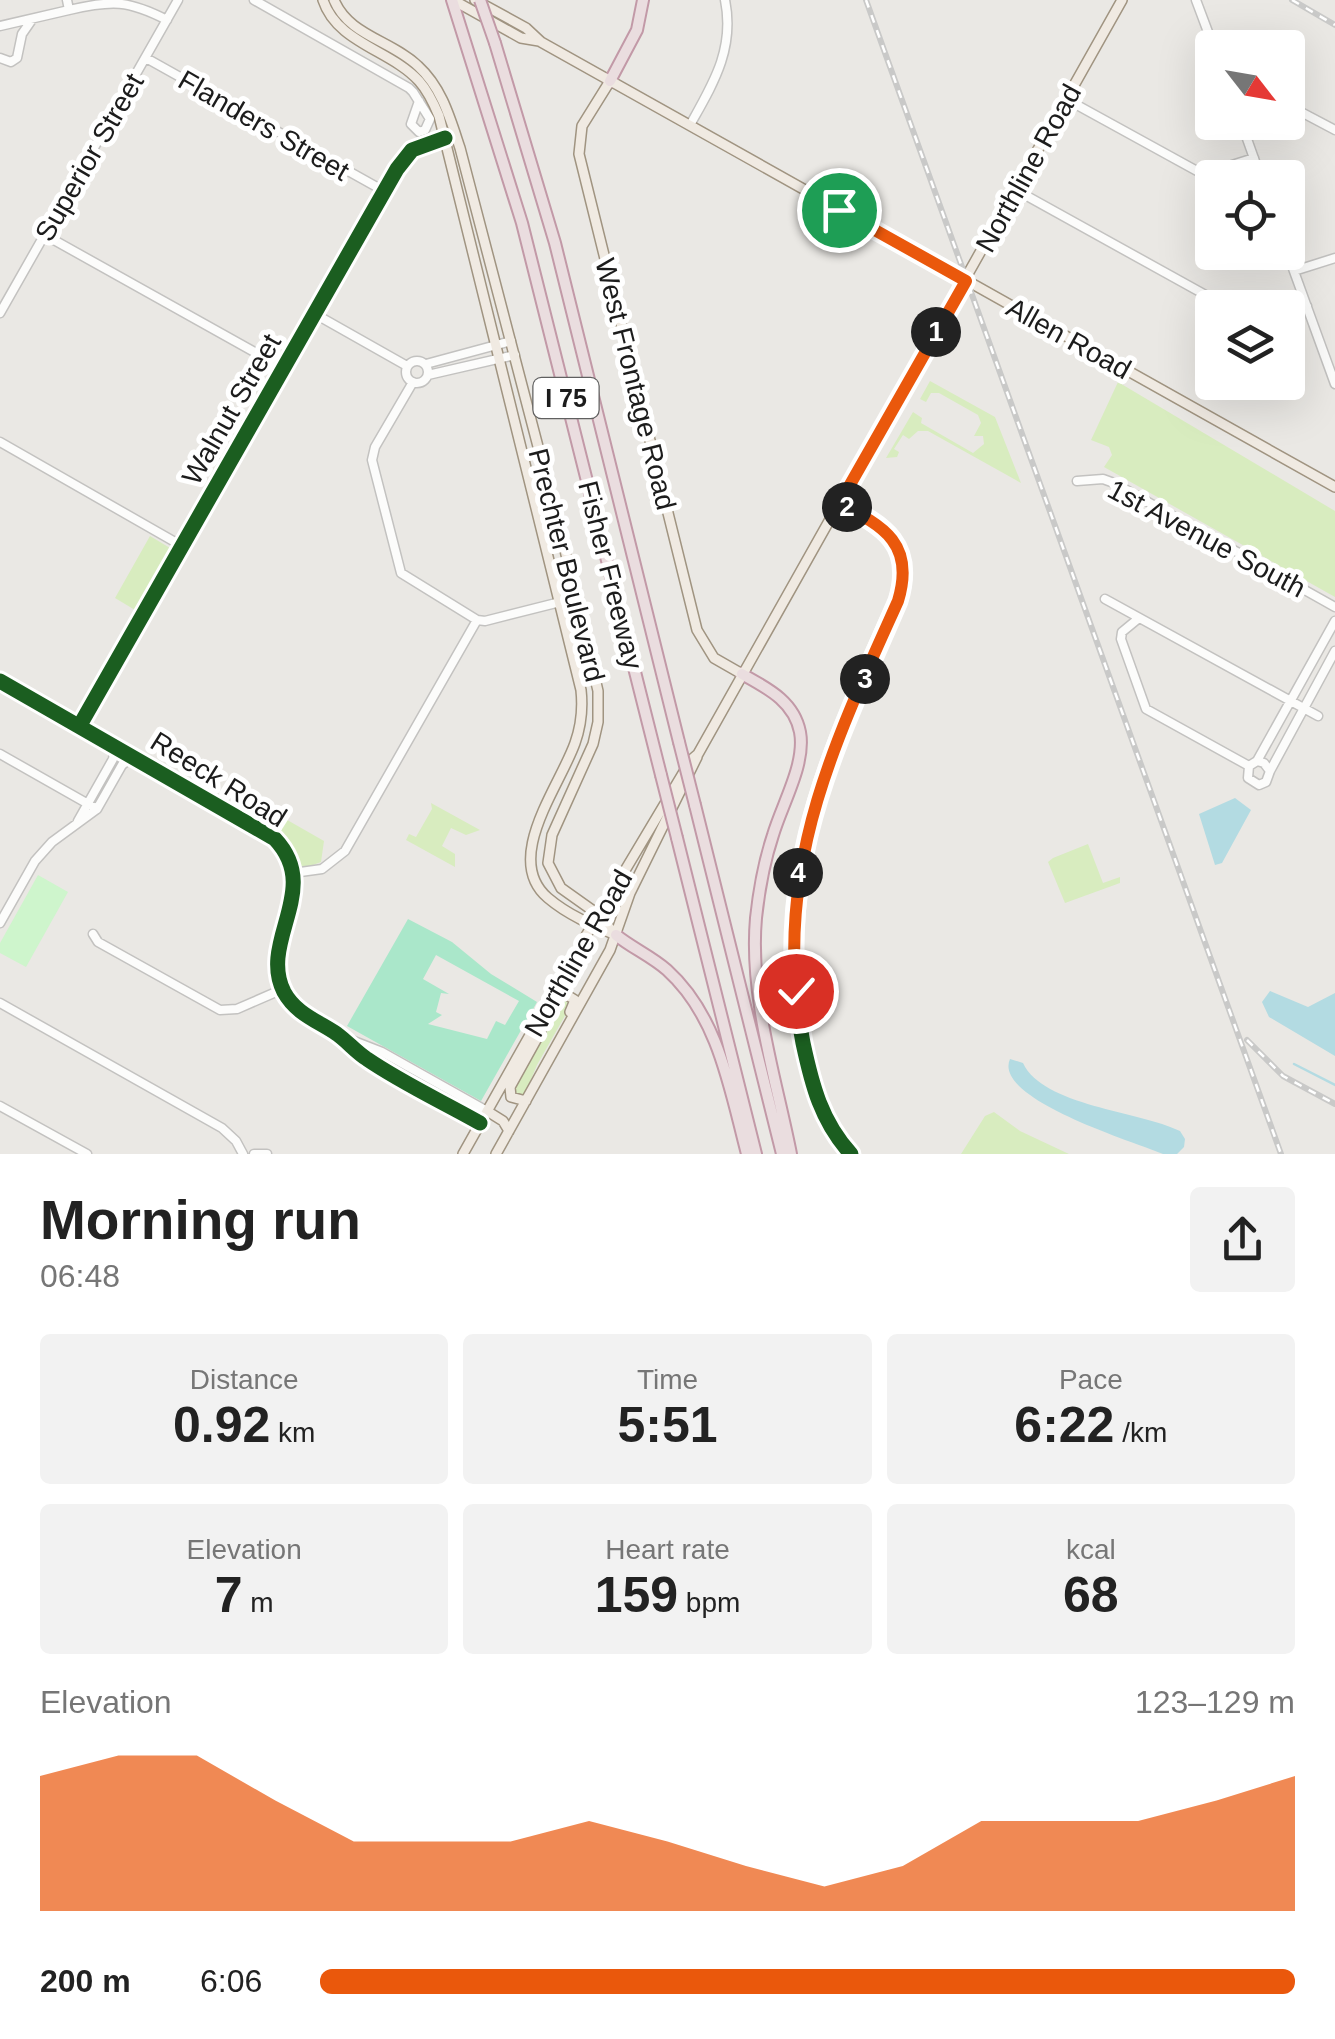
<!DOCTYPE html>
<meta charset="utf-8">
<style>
:root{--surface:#fff;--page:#f2f2f2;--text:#222;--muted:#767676;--accent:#ea580c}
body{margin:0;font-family:Arial,sans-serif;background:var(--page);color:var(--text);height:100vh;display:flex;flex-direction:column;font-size:38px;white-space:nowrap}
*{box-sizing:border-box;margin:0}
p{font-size:32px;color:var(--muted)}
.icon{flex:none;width:55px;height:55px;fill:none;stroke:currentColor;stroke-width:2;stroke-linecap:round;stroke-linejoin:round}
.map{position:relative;height:1154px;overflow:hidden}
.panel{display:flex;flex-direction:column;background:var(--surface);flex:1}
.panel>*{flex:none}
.needle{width:65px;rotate:121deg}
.fabs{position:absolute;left:1195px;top:30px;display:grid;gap:20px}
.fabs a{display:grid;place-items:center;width:110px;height:110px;border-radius:10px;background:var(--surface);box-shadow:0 10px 40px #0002;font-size:50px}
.pin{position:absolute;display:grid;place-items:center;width:85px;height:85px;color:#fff;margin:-42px;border:5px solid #fff;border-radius:50%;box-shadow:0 2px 10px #0007}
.km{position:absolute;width:50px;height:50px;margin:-25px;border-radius:50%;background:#222;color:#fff;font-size:28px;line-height:50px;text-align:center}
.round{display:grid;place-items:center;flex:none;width:105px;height:105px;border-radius:10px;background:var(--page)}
.summary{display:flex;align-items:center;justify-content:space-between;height:170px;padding:0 40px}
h1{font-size:55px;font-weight:600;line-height:75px}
.metrics{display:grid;grid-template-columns:repeat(3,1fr);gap:15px;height:170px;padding:10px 40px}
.metrics div{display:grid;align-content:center;border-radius:10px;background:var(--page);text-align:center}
.metrics b{font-size:50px;font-weight:600}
.metrics small{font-size:28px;font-weight:400}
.metrics p{font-size:28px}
.chart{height:280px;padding:20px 40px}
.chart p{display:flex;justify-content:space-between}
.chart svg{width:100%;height:180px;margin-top:10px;fill:var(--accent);opacity:.7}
ul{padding:0 40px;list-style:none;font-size:32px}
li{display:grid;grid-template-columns:160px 120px 1fr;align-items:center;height:75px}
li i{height:25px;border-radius:12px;background:var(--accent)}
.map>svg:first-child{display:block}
</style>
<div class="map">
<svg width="1335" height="1154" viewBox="0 0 1335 1154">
<rect width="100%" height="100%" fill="#eae8e4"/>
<path fill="#d8ecbf" d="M 930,381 L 995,417 L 1021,483 L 928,431 L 918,431 L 909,439 L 903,435 L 894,449 L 899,452 L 897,457 L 886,458 L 913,412 L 922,418 L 921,423 L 973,453 L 984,444 L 983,436 L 974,436 L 981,423 L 978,415 L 939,393 L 931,393 L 926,402 L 920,399 Z
M 1118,382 L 1335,511 L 1335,597 L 1104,467 L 1112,455 L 1109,447 L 1091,440 Z
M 150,536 L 170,548 L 135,610 L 115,598 Z
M 254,801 L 324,841 L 321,862 L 305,868 L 301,866 L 279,834 L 252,816 L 250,808 Z
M 431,803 L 480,830 L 466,835 L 451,828 L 442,846 L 455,854 L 455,867 L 406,840 L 409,834 L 416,837 L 432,809 Z
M 1088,844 L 1103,883 L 1120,877 L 1120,883 L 1065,903 L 1048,862 L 1053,858 Z
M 565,998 L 570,1007 L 537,1065 L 525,1094 L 517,1094 L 513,1084 L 559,999 Z
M 994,1112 L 1020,1131 L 1069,1154 L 961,1154 L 985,1116 Z"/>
<path fill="#cef5cc" d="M 38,875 L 68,892 L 26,967 L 0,953 L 0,943 Z"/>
<path fill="#aae7ca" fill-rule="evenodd" d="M 408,919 L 452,942 L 491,974 L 537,1002 L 481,1101 L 347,1026 ZM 436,955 L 519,1001 L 505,1025 L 496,1021 L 487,1039 L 428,1024 L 442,1015 L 436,1012 L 441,993 L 449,994 L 423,979 Z"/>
<path fill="#b3dbe2" d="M 1235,798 L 1251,810 L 1222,863 L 1215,865 L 1199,814 Z
M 1270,991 L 1308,1007 L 1335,993 L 1335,1056 L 1269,1017 L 1262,1002 Z
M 1010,1059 L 1023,1063 C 1043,1106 1139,1111 1180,1131 L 1185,1139 L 1184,1147 L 1177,1154 L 1163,1154 C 1135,1142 992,1099 1010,1059 Z"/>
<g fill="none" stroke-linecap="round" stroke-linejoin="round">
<path stroke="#b3dbe2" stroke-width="2.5" d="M 1294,1064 L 1335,1085"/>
<g stroke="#c3c2c0" stroke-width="11">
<path id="minor" d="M 67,0 L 69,10 C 112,0 128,0 167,20
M 254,0 L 409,88 L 413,92 L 430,119 L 425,130 L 419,132 L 411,124 L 419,101
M 1196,0 L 1214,48
M 0,26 L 69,10
M 0,58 L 11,62 L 17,58 L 22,34 L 31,21
M 146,58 L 384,191
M 1066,99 L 1197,171 L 1210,172 L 1254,158
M 1288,109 L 1301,112 L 1335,130
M 1241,122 L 1261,178
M 690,125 C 713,84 735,49 725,0
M 1016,190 L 1229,308
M 45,235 L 283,368
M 1287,252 L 1335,384
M 1294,271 L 1335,258
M 1288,312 L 1307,306
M 0,313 L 178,0
M 315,314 L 407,366
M406 372a11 11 0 1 1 22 0a11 11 0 1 1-22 0Z
M 426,364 L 511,341
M 428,375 L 515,355
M 413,382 L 375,447 L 372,460 L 401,573 L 477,620 L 485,621 L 576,598
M 0,442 L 182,546
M 1077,481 L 1103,479 L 1114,483 L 1335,607
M 839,503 C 885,526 915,545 898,601 C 832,754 770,871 803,1043 C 812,1085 821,1121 851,1154
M 1105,599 L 1318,716
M 1139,618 L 1122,632 L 1121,639 L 1146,709 L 1249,766
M 0,681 L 275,839 C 323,890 258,941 284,992 C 296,1014 318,1021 337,1034 C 348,1042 356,1052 367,1059 C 402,1083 443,1102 480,1123
M 80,725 L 397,169 L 412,150 L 445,138
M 0,754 L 97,809
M 1257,761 L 1264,763 L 1270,771 L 1266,782 L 1259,785 L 1248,778 L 1249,766 L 1257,761 L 1335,621
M 1270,771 L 1335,651
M 78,821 L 113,759 L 115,745
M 293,873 L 322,869 L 345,851 L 477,620
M 0,923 L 35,861 L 52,842 L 97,809 L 122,765 L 134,756
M 93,934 L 98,942 L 220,1010 L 237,1009 L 283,989
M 0,1003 L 222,1128 L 236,1141 L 243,1154
M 346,1038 L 382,1052 L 487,1111
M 0,1106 L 87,1154
M 254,1154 L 267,1154"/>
</g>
<g stroke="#a09481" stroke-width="12">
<path id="major" d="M 323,0 C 337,43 391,50 419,81 C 428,91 434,104 439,116 L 581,690 C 583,708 581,726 575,743 C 560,786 502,859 548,898 C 568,915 592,925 616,935
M 334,0 C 349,36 391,40 418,66 C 442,88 450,118 460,148 L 564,546 L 598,691 L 598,722 L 593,744 L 552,835 L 548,863 L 561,888 L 599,915 L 613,932
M 453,0 L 521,38 L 539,41
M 475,0 L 526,28 L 541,42 L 1335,487
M 610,81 L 582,126 L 579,154 L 697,630 L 714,658 L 742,674
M 557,989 L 575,1000 L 570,1012
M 526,1101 L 511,1097 L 510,1087 L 541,1031 L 544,1019
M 487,1111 L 503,1121 L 509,1131
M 463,1154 L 584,939 L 691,760 L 698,754 L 1122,0
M 496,1154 L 610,950 L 630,893 L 697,757"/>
</g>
<g stroke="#c299a7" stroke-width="14">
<path id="highway" d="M 452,0 L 522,223 L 661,775
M 495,43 L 555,243 L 679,742
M 610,81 L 637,30 L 643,0
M 742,674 C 767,688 794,701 800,732 C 806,764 782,804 773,835 C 764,862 759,890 756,918 C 749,996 776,1078 791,1154
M 695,805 L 782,1154
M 677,838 L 756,1154
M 616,935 C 632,948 651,956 667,970 C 719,1017 730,1090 747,1154"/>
</g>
<use href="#minor" stroke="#fcfcfb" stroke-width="8"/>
<use href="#major" stroke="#f0eae2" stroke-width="9"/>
<use href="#highway" stroke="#eadddf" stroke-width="10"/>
<g stroke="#c9c9c8" stroke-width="6">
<path id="rail" d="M 866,0 L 1281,1154
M 1292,0 L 1335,25
M 1247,1040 L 1283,1076 L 1335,1104"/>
</g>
<use href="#rail" stroke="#fff" stroke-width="2.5" stroke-dasharray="8" stroke-linecap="butt"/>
<g stroke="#c299a7" stroke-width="14" stroke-linecap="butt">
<path id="highway-bridge" d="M 480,0 L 495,43
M 679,742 L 695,805
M 661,775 L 677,838"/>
</g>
<use href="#highway-bridge" stroke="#eadddf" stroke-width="10"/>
<g stroke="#fff" stroke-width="21">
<path id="cycleway" d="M 839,503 C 885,526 915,545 898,601 C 832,754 770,871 803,1043 C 812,1085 821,1121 851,1154
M 0,681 L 275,839 C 323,890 258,941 284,992 C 296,1014 318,1021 337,1034 C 348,1042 356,1052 367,1059 C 402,1083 443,1102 480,1123
M 80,725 L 397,169 L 412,150 L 445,138"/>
</g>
<use href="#cycleway" stroke="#1b5e20" stroke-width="15"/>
</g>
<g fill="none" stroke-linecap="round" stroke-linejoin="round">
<g stroke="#fff" stroke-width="20">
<path id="route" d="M 796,991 C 783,847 840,730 898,601 C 915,545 885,526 839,504 L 966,281 L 839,210"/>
</g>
<use href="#route" stroke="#ea580c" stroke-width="12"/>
</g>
<g text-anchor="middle" stroke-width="10" stroke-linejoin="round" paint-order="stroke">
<rect fill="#fff" stroke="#606060" stroke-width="2.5" x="533.5" y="378" width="65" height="40" rx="8"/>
<g font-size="25" font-weight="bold" fill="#1c1c1c">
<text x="566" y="407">I 75</text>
</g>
<g font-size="28" fill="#1c1c1c" stroke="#fff">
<text transform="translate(264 125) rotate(30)" y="10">Flanders Street</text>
<text transform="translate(89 157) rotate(-60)" y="10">Superior Street</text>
<text transform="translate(1028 168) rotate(-61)" y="10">Northline Road</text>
<text transform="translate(1069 338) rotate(29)" y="10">Allen Road</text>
<text transform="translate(636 384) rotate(76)" y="10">West Frontage Road</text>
<text transform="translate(231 409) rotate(-60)" y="10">Walnut Street</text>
<text transform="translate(1207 538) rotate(28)" y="10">1st Avenue South</text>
<text transform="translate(567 565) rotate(76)" y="10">Prechter Boulevard</text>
<text transform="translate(611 575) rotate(76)" y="10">Fisher Freeway</text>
<text transform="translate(219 779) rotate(32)" y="10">Reeck Road</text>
<text transform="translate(578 953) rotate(-60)" y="10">Northline Road</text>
</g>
</g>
</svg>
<div class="fabs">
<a><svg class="needle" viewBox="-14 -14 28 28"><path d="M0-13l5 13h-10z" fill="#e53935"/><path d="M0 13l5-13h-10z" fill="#767676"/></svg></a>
<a><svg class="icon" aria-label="locate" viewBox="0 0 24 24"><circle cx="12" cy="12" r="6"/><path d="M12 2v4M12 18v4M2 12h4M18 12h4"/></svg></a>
<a><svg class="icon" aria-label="layers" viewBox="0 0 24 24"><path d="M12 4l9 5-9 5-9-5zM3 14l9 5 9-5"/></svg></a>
</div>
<div class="pin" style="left:839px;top:210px;background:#1e9e55"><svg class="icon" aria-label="arrive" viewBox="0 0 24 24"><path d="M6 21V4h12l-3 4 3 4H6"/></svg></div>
<div class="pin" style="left:796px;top:991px;background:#d93025"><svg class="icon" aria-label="check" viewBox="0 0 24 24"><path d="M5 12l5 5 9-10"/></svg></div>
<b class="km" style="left:936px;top:332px">1</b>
<b class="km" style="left:847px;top:507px">2</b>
<b class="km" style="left:865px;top:679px">3</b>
<b class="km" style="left:798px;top:873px">4</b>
</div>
<section class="panel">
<div class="summary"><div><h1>Morning run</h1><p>06:48</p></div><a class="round"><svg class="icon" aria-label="share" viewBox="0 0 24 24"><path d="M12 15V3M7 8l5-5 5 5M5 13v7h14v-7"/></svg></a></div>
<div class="metrics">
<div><p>Distance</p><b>0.92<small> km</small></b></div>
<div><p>Time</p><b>5:51</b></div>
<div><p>Pace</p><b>6:22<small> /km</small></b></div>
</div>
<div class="metrics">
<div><p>Elevation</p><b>7<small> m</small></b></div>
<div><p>Heart rate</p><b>159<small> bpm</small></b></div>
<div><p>kcal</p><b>68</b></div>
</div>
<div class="chart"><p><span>Elevation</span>123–129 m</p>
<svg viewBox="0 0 160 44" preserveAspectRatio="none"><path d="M0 44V11L10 6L20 6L30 17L40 27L50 27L60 27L70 22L80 27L90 33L100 38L110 33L120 22L130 22L140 22L150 17L160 11V44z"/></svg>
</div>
<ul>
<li><b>200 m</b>6:06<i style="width:100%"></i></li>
</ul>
</section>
